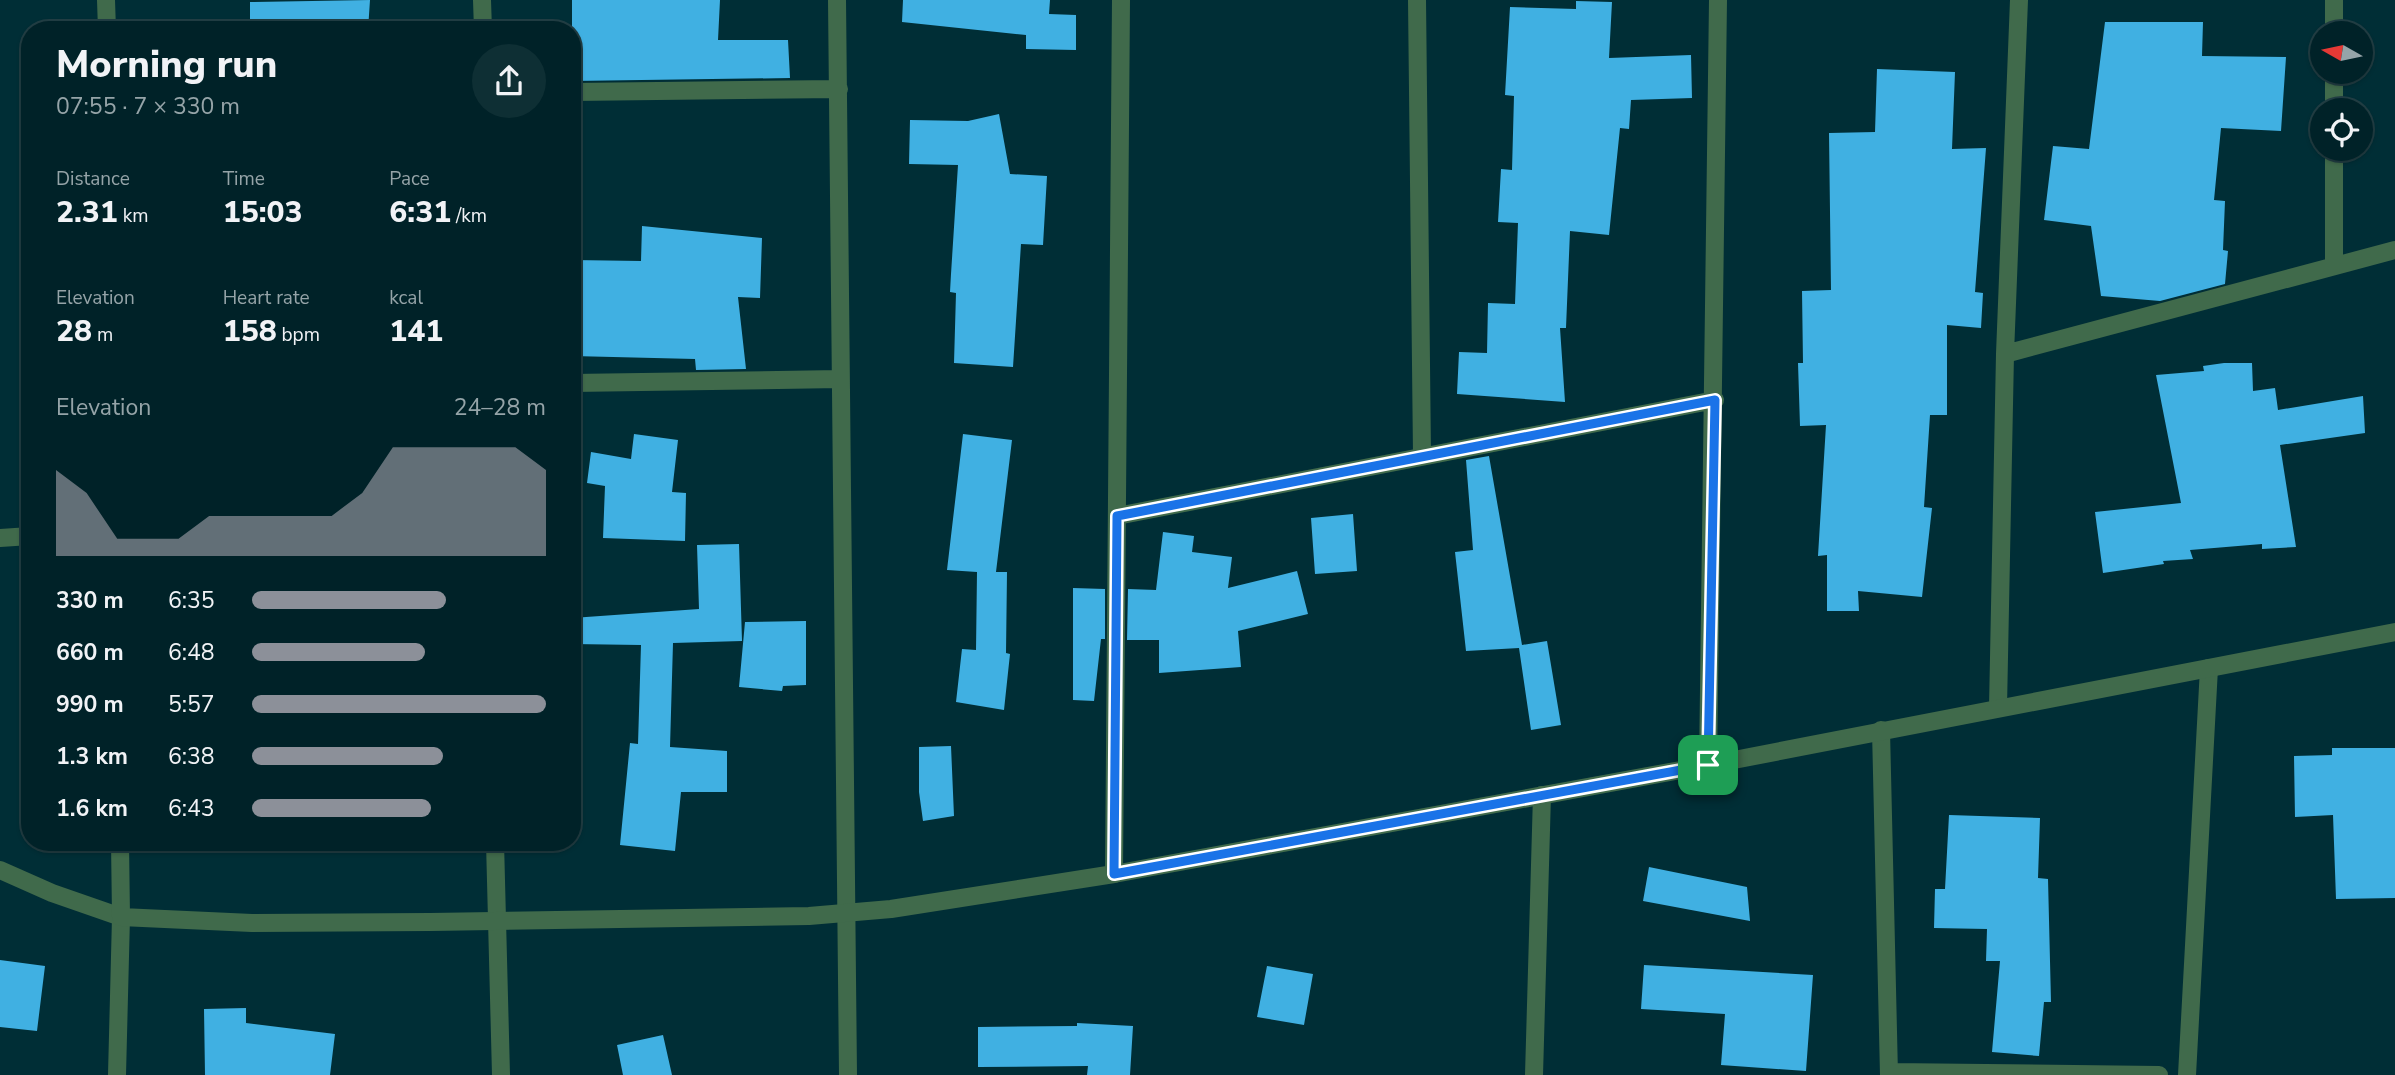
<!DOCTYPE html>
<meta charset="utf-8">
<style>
:root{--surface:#002228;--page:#0e2f34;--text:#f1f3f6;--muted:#95a4a8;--line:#223f45;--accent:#8c9099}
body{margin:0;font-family:"Nunito Sans",sans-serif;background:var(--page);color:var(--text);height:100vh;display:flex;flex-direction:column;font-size:26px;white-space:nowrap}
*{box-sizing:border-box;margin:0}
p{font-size:23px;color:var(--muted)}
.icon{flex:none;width:38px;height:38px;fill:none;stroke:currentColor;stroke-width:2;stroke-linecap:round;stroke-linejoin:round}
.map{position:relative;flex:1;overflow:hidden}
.drawer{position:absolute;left:21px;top:21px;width:560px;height:830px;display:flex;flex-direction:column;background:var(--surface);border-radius:28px;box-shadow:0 2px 5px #0004,0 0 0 2px var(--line)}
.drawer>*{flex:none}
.needle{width:46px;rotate:279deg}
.buttons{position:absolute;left:2310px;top:21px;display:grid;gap:14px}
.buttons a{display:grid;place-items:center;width:63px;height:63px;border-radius:50%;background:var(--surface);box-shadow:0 2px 5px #0004,0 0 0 2px var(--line);font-size:35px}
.pin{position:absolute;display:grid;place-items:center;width:60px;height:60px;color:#fff;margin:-30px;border-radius:14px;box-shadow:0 4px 10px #0006}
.round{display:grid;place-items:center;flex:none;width:74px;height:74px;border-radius:37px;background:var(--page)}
.summary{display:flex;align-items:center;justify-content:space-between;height:119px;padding:0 35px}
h1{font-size:38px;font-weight:800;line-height:52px}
.metrics{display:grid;grid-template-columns:repeat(3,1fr);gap:10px;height:119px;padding:7px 35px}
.metrics div{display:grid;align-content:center}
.metrics b{font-size:30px;font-weight:800}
.metrics small{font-size:19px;font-weight:400}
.metrics p{font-size:19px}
.chart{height:196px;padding:14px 35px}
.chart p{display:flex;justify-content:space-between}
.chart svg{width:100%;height:126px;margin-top:7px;fill:var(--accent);opacity:.7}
ul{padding:0 35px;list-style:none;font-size:23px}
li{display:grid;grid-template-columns:112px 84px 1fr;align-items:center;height:52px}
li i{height:18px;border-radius:9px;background:var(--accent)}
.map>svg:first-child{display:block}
</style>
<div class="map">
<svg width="2395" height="1075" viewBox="0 0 2395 1075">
<rect width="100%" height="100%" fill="#002e36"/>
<path fill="#40b0e2" d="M 370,0 L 368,30 L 250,30 L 250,2 Z
M 572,0 L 720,0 L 718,40 L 788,40 L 790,78 L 572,81 Z
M 903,0 L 1050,0 L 1049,14 L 1076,15 L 1076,50 L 1026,49 L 1026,35 L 902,22 Z
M 1576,1 L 1612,2 L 1609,58 L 1691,55 L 1692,98 L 1631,100 L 1629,129 L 1620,128 L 1609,235 L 1570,231 L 1566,328 L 1560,328 L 1565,402 L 1457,394 L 1459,352 L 1487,353 L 1488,303 L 1515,304 L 1518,223 L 1498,222 L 1501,169 L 1512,170 L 1514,96 L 1505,95 L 1510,7 L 1576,9 Z
M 2105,22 L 2203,22 L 2202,56 L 2286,57 L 2281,131 L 2221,128 L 2214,200 L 2225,201 L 2223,250 L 2228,251 L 2225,284 L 2160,301 L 2101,296 L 2091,226 L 2044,220 L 2053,146 L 2089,149 Z
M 1877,69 L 1955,72 L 1952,149 L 1986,148 L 1975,292 L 1983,293 L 1981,328 L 1947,325 L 1947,415 L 1930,415 L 1924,507 L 1932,508 L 1922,597 L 1858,591 L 1859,611 L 1827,611 L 1827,555 L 1818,556 L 1826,425 L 1800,426 L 1798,363 L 1803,363 L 1802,291 L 1831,290 L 1829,133 L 1875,132 Z
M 999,114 L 1010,174 L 1047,176 L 1043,245 L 1021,244 L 1013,367 L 954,363 L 956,293 L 950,292 L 951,274 L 958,165 L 909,164 L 910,120 L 968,121 Z
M 642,226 L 762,238 L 760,298 L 738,297 L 746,369 L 696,370 L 695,359 L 572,356 L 572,260 L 641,261 Z
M 2224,363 L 2252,363 L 2253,391 L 2275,388 L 2278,410 L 2363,396 L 2365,433 L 2280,445 L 2296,547 L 2262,549 L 2262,544 L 2190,550 L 2193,559 L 2163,561 L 2164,564 L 2103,573 L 2095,512 L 2181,503 L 2156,375 L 2204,371 L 2203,366 Z
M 634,434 L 678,440 L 672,492 L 686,493 L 685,541 L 603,538 L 605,486 L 587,483 L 591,452 L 631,459 Z
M 963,434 L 1012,440 L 996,572 L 1007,572 L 1006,653 L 1010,654 L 1004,710 L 956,702 L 962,649 L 976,650 L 977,572 L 947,570 Z
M 1489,456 L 1522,645 L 1547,641 L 1561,725 L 1531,730 L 1519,648 L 1466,651 L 1455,552 L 1473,550 L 1466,460 Z
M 1353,514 L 1357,571 L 1315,574 L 1311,518 Z
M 1163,532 L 1194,536 L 1192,552 L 1232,557 L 1228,588 L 1297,571 L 1308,614 L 1238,631 L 1241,667 L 1159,673 L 1159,640 L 1127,640 L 1128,589 L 1156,590 Z
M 739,544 L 742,641 L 673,643 L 670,747 L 727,751 L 727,792 L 681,792 L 675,851 L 620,845 L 630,743 L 638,744 L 641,645 L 572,644 L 572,618 L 699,609 L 697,545 Z
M 1073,588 L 1105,589 L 1105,639 L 1101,639 L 1094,701 L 1073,700 Z
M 806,621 L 806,685 L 783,686 L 782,691 L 739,687 L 745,622 Z
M 951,746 L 954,816 L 923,821 L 919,792 L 919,747 Z
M 2332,748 L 2395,748 L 2395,898 L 2336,899 L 2333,815 L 2295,817 L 2294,756 L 2332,755 Z
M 1949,815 L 2040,818 L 2038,878 L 2048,879 L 2051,1002 L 2044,1002 L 2039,1056 L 1992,1052 L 2000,961 L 1986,961 L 1987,929 L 1934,928 L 1935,889 L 1945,889 Z
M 1649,867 L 1747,887 L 1750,921 L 1643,901 Z
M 0,960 L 45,966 L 37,1031 L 0,1027 Z
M 1644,965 L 1813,975 L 1806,1071 L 1721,1065 L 1725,1014 L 1641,1009 Z
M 1267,966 L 1313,974 L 1304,1025 L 1257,1017 Z
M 246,1008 L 246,1023 L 335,1034 L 330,1075 L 205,1075 L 204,1009 Z
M 1077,1023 L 1133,1026 L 1130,1075 L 1087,1075 L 1088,1066 L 978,1067 L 978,1027 L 1077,1026 Z
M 663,1035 L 672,1075 L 623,1075 L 617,1045 Z"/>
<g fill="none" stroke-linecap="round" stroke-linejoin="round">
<path stroke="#406a4b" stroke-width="18" d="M 482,0 L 483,30
M 837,0 L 848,1075
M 1417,0 L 1422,455
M 2334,0 L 2334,33
M 2334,72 L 2334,110
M 572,92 L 839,89
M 2334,149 L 2334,265
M 2005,354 L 2395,250
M 572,383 L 840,379
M 1117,516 L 1715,400
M 0,538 L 30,536
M 1998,708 L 2005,354 L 2019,0
M 1881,730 L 1889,1075
M 1708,765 L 1718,0
M 495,842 L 501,1075
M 0,870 L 52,893 L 121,917 L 117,1075
M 1114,874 L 1121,0
M 1889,1072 L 2159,1075
M 1534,1075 L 1542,795
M 2187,1075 L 2209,668"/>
<path stroke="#406a4b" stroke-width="18" d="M 106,0 L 107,30
M 120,842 L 121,917 L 252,923 L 430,922 L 809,916 L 891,909 L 1114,874 L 1708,765 L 2395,632"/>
</g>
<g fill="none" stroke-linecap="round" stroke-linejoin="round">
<g stroke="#fff" stroke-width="14">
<path id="route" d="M 1715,400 L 1708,765 L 1114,874 L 1117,516 Z"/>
</g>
<use href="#route" stroke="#1a73e8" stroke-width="9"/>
</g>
</svg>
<div class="buttons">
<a><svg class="needle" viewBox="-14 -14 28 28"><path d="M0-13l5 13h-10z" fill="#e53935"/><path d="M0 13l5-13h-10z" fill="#95a4a8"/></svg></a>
<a><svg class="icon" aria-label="locate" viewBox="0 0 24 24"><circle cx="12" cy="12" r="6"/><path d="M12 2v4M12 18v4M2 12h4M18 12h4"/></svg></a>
</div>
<div class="pin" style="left:1708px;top:765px;background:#1e9e55"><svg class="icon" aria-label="arrive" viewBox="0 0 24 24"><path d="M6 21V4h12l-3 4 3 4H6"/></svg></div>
<section class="drawer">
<div class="summary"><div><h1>Morning run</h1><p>07:55 · 7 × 330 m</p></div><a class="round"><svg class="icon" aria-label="share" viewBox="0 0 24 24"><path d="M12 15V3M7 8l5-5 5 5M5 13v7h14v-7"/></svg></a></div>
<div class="metrics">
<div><p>Distance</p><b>2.31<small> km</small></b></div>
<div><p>Time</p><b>15:03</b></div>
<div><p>Pace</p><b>6:31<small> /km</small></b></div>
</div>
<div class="metrics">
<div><p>Elevation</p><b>28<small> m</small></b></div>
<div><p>Heart rate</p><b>158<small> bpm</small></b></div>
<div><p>kcal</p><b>141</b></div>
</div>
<div class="chart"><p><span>Elevation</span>24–28 m</p>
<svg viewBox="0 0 160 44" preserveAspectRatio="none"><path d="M0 44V14L10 22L20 38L30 38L40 38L50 30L60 30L70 30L80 30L90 30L100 22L110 6L120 6L130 6L140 6L150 6L160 14V44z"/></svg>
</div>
<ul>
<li><b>330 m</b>6:35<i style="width:66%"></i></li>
<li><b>660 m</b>6:48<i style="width:59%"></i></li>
<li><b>990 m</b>5:57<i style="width:100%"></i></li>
<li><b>1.3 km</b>6:38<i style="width:65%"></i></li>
<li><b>1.6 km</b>6:43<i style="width:61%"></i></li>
</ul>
</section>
</div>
